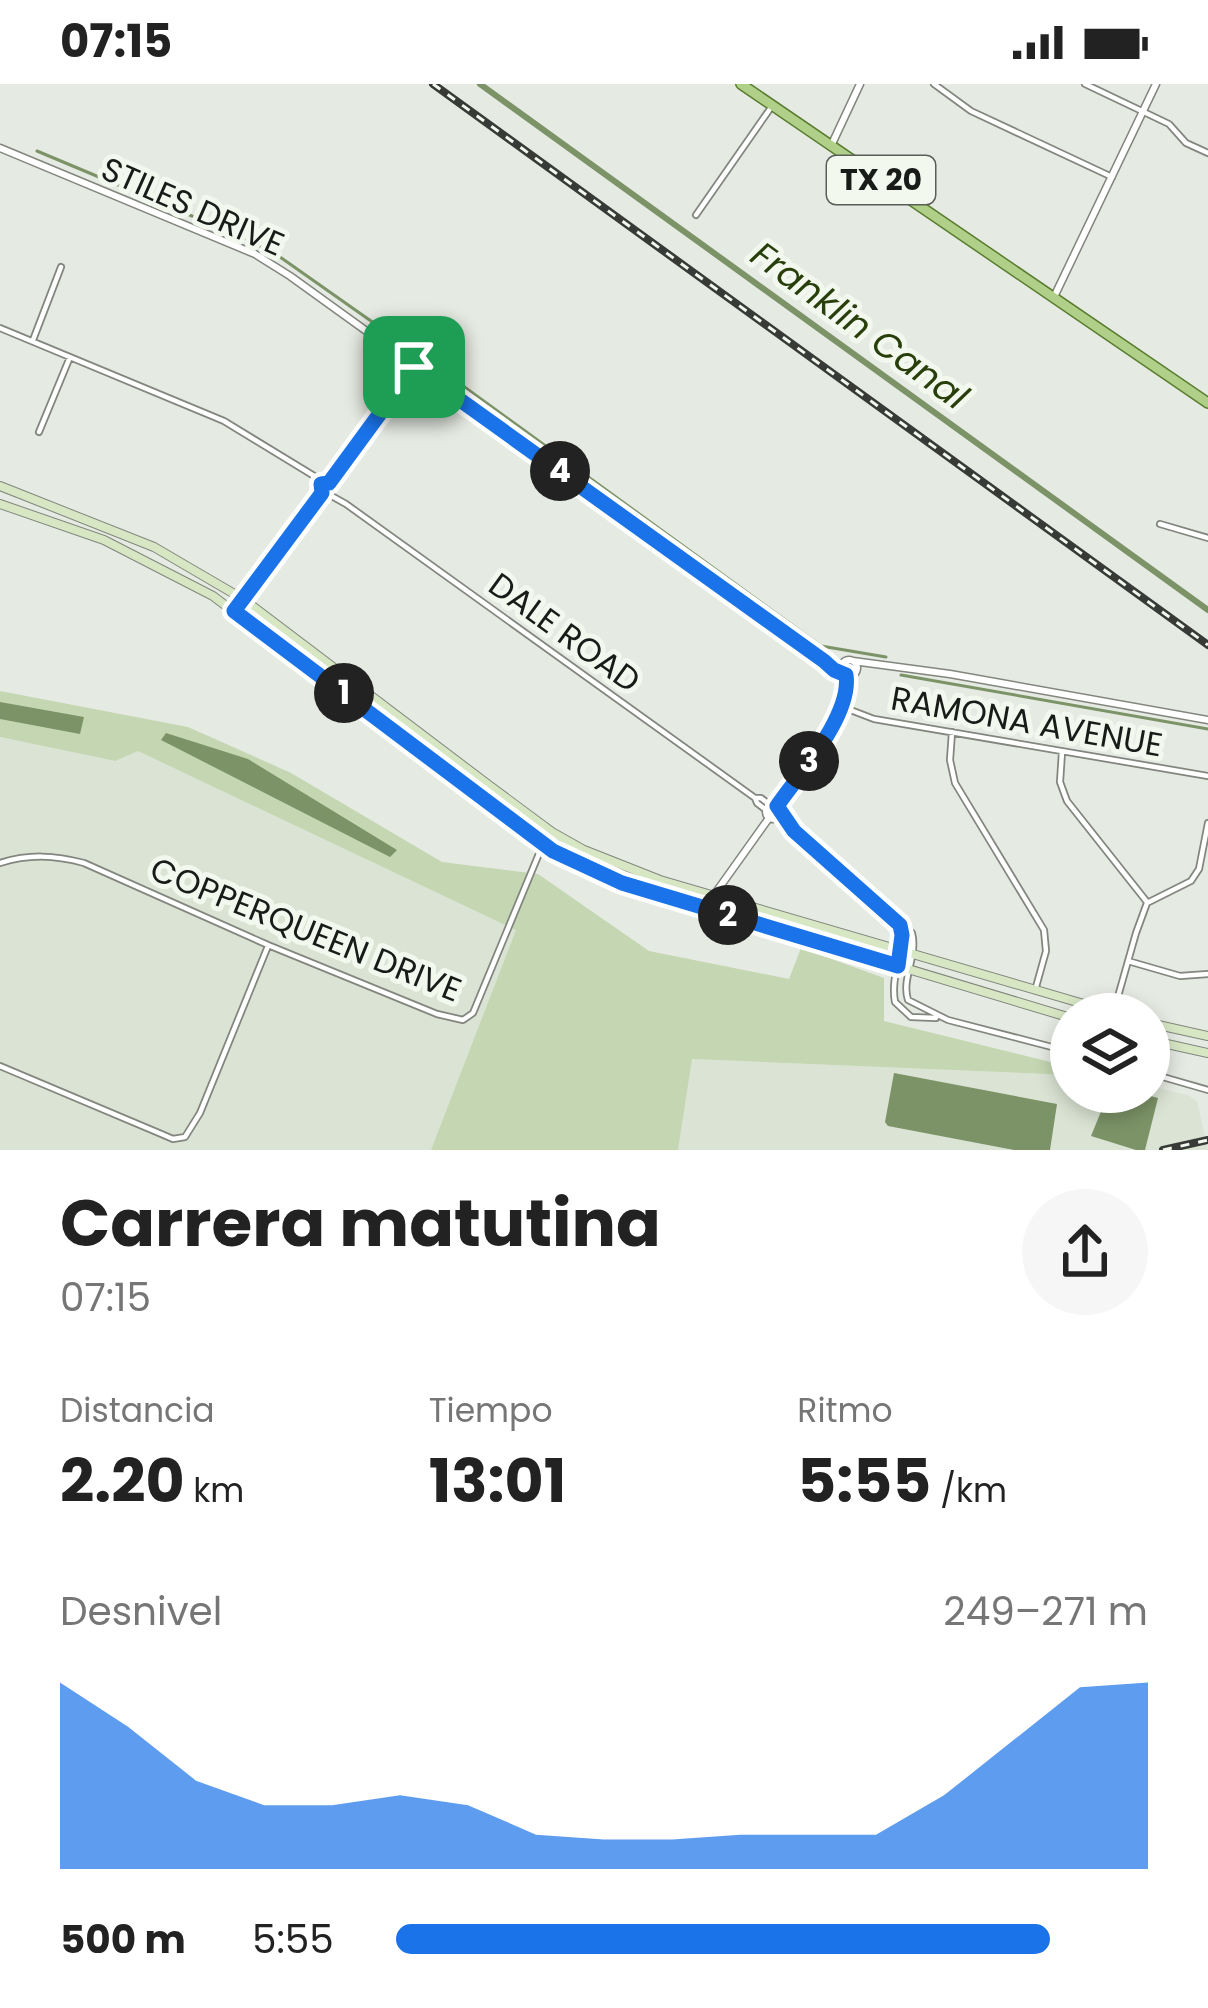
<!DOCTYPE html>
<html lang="es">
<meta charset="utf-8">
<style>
:root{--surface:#fff;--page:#f6f6f6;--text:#222;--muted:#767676;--accent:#1a73e8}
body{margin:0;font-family:Poppins,sans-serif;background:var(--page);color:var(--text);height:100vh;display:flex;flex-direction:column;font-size:45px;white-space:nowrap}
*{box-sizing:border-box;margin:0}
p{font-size:39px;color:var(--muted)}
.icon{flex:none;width:66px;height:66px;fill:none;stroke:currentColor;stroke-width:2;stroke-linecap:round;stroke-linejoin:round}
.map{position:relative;height:1066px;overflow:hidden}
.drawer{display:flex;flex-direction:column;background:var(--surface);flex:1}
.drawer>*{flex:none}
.fabs{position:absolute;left:1050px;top:909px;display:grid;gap:24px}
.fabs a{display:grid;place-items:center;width:120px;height:120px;border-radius:50%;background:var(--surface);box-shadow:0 6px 18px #0003;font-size:60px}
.pin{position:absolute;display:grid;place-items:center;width:102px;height:102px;color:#fff;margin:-51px;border-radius:24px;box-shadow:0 6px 18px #0006}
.km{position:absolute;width:60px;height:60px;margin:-30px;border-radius:50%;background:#222;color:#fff;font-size:33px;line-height:60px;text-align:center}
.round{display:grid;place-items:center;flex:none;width:126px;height:126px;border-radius:63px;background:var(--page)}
.head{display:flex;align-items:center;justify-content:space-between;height:204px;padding:0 60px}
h1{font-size:66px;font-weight:700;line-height:90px}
.figures{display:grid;grid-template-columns:repeat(3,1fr);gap:18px;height:204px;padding:12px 60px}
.figures div{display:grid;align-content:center}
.figures b{font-size:60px;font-weight:700}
.figures small{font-size:33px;font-weight:400}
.figures p{font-size:33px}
.chart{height:336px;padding:24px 60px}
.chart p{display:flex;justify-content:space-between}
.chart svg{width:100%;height:216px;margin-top:12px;fill:var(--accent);opacity:.7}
ul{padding:0 60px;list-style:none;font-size:39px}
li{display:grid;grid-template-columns:192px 144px 1fr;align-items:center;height:90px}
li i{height:30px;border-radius:15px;background:var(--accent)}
.status{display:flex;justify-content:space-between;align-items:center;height:84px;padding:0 60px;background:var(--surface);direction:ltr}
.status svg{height:33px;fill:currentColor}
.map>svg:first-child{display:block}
</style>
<div class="status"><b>07:15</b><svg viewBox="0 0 49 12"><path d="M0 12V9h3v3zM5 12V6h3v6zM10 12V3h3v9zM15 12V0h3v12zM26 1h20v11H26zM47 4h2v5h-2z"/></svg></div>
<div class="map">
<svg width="1208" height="1066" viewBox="0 0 1208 1066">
<rect width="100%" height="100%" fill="#e5eae2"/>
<path fill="#dbe4d4" d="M 0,653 L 114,677 L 137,666 L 517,846 L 431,1066 L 0,1066 Z
M 691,975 L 1071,991 L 1071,1008 L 1149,1008 L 1149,1002 L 1188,1011 L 1197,1017 L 1208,1066 L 678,1066 Z"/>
<path fill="#c4d7b2" d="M 0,607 L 188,643 L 291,689 L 442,778 L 538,790 L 649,867 L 789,895 L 801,864 L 884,894 L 884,937 L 1071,983 L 1071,991 L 692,975 L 678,1066 L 431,1066 L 516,846 L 138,667 L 115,677 L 0,653 Z"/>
<path fill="#7c9367" d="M 0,618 L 84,633 L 80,650 L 0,635 Z
M 166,649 L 248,675 L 397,766 L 390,773 L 161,656 Z
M 894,989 L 1057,1020 L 1050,1066 L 1014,1066 L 888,1042 L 885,1038 Z
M 1109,1008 L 1136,1008 L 1158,1014 L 1145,1066 L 1136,1066 L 1091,1052 Z"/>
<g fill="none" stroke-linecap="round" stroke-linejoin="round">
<path stroke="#7c9367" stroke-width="3" d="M 37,67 L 249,156 L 280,173 L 452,294 L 821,562 L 886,573
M 901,591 L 1208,645"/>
<path stroke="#7c9367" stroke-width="6" d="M 480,0 L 1208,526"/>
<g stroke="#82867e" stroke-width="8">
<path id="minor" d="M 934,0 L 971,27 L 1112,93
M 1085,0 L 1169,40 L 1186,59 L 1208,69
M 696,131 L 772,22
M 0,244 L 224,337 L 324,398
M 33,256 L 61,183
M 39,348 L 70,273
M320 404a6 6 0 1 1 12 0a6 6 0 1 1-12 0Z
M 330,399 L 414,283
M 328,410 L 346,420 L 755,714 L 761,714 L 770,721
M 1160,440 L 1208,454
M 236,525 L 322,409
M 840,622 L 874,635 L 1208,692
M 952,648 L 950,676 L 955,699 L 1044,846 L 1046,867 L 1036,903
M 1062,668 L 1060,698 L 1067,717 L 1147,818
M 755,714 L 757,719 L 766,726
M 780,729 L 791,740 L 794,747
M 775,734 L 794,747 L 912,849 C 918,872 901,895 908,916 L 948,936 L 1071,968
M 0,779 C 29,770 54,771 84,779 L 268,861 L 437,930 L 463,936 L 473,929 L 543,760 L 552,748
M 900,841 C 905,867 890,892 895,918 L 911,933 L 936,934
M 1128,877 L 1180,892 L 1208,890
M 1113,930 L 1136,849 L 1147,819 L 1191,797 L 1199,785 L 1208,739
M 0,982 L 159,1049 L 173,1055 L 185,1053 L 200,1029 L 268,862
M 1149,989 L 1208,1006"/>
</g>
<g stroke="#82867e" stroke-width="9">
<path id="tertiary" d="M 831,62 L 860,0
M 0,64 L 255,170 L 290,192 L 824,577 L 834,587 L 843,589
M 1054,213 L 1156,0
M841 584a8 8 0 1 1 16 0a8 8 0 1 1-16 0Z
M 853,577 L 950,590 L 1208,636
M766 728a7 7 0 1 1 14 0a7 7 0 1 1-14 0Z
M 777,722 L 830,645 L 855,589
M 711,826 L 714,811 L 769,734"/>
</g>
<g stroke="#82867e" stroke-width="10">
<path id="secondary" d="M 0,402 L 154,463 L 243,515 L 490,702 L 552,748 L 584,766 L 660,796 L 1118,930
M 0,420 L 104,456 L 213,512 L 535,755 L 572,777 L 622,799 L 1071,934
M 1149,939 L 1208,952
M 1149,956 L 1208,969"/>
</g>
<g stroke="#597c2e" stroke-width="12">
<path id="primary" d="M 741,0 L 1208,319"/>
</g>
<use href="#minor" stroke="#fff" stroke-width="4.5"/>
<use href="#tertiary" stroke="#fff" stroke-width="6"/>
<use href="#secondary" stroke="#d7e7c4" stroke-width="8"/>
<use href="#primary" stroke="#b0d089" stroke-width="9"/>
<g stroke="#373a36" stroke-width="8">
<path id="rail" d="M 433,0 L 1208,561
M 1163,1066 L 1208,1056"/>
</g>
<use href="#rail" stroke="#f3f8ef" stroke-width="3" stroke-dasharray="9" stroke-linecap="butt"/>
</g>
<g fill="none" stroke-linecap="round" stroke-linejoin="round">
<g stroke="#fff" stroke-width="24">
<path id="route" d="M 414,283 L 824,577 L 834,586 L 846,591 C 852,631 800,689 777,722 L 794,747 L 900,841 L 902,851 L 898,882 L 622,799 L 553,767 L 234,527 L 322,409 L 321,400 L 329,399 Z"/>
</g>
<use href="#route" stroke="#1a73e8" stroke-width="15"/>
</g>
<g text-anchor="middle" stroke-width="10" stroke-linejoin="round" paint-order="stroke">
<rect fill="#f3f8ef" stroke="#5a5d58" stroke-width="3" x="827" y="72" width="108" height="48" rx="9"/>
<g font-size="30" font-weight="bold" fill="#191b18">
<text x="881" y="106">TX 20</text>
</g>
<g font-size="33" fill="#191b18" stroke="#f3f8ef">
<text transform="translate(193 122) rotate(24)" y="12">STILES DRIVE</text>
<text transform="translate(565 548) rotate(36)" y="12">DALE ROAD</text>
<text transform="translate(1027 637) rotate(10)" y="12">RAMONA AVENUE</text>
<text transform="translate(306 845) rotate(22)" y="12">COPPERQUEEN DRIVE</text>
</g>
<g font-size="36" font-style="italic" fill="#283e0b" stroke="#f3f8ef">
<text transform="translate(860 241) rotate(36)" y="13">Franklin Canal</text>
</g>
</g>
</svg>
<div class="fabs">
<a><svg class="icon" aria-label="layers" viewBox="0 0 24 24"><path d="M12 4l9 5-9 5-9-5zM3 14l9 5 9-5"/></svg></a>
</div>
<div class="pin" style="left:414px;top:283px;background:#1e9e55"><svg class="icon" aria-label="arrive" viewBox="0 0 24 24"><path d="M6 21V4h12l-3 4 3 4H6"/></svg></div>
<b class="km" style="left:344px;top:609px">1</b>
<b class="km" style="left:728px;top:831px">2</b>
<b class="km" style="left:809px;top:677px">3</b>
<b class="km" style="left:560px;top:387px">4</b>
</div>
<section class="drawer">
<div class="head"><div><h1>Carrera matutina</h1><p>07:15</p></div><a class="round"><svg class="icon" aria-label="share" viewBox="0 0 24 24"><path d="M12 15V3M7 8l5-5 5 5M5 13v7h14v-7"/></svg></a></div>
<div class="figures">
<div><p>Distancia</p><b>2.20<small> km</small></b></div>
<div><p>Tiempo</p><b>13:01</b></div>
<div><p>Ritmo</p><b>5:55<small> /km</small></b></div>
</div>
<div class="chart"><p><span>Desnivel</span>249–271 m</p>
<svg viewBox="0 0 160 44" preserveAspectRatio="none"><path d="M0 44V6L10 15L20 26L30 31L40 31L50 29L60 31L70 37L80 38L90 38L100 37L110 37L120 37L130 29L140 18L150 7L160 6V44z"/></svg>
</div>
<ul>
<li><b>500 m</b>5:55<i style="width:87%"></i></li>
</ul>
</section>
